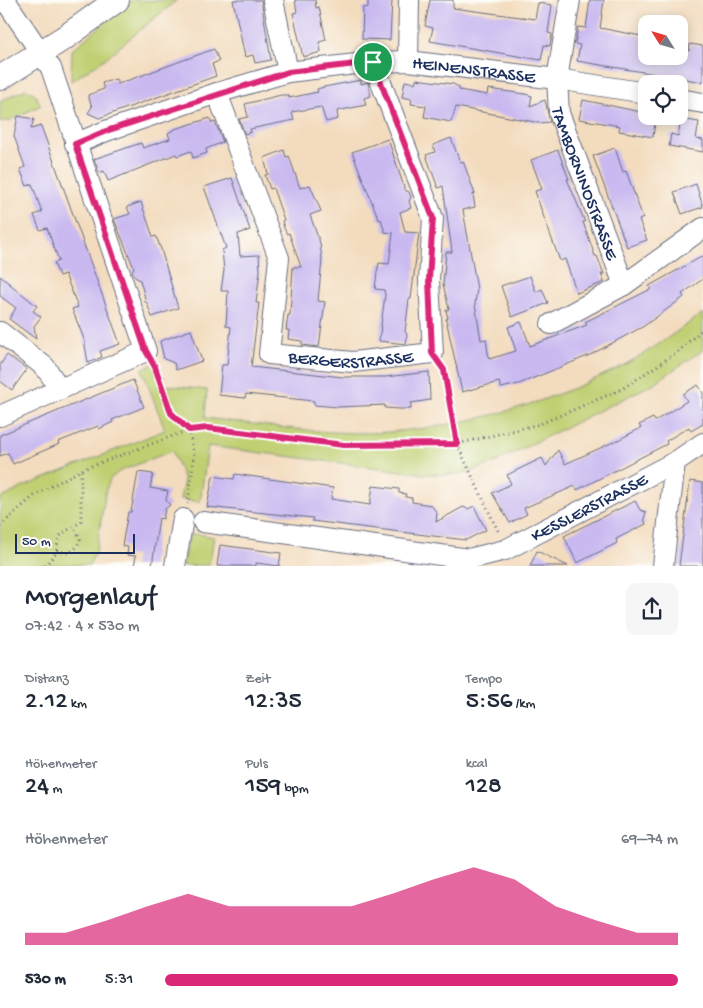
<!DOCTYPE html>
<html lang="de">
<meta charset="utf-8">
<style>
:root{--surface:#fff;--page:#f6f6f7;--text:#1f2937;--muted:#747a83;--accent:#db2777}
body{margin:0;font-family:"Gochi Hand",sans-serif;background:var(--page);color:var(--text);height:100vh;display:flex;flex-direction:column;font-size:19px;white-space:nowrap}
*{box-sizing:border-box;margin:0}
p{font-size:16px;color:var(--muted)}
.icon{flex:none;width:28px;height:28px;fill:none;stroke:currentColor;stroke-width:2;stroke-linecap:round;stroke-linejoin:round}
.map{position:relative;height:566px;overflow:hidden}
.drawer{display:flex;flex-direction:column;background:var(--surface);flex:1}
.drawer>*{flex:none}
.needle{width:32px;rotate:307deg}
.controls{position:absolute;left:638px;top:15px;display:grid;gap:10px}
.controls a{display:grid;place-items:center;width:50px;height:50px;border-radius:10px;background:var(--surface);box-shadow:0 2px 12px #0003;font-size:25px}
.scale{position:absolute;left:15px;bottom:12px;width:120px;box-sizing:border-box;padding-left:5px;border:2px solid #1b2f5e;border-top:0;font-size:14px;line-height:18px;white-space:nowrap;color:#1b2f5e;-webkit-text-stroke:4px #fdfcf7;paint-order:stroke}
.pin{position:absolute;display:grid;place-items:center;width:42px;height:42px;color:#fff;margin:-21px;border:2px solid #fff;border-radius:50%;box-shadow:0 1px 5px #0007}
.round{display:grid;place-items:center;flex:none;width:52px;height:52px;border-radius:10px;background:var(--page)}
.summary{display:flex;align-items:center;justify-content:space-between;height:85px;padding:0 25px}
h1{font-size:28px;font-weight:600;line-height:38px}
.figures{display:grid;grid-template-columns:repeat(3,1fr);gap:8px;height:85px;padding:5px 25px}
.figures div{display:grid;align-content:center}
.figures b{font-size:25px;font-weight:600}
.figures small{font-size:14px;font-weight:400}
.figures p{font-size:14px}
.chart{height:140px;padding:10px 25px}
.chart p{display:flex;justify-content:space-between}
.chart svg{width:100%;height:90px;margin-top:5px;fill:var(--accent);opacity:.7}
ul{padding:0 25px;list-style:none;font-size:16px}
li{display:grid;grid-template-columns:80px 60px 1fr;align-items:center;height:38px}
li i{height:12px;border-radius:6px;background:var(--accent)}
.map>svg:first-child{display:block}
</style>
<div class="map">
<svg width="703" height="566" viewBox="0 0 703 566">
<rect width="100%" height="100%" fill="#fdfcf7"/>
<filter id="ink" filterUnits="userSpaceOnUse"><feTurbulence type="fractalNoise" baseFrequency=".02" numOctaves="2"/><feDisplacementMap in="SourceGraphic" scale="10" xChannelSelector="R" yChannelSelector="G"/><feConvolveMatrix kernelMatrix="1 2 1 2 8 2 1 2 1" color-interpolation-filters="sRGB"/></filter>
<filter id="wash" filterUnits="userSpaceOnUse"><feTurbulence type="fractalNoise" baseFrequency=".0096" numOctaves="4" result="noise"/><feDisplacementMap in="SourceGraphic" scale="20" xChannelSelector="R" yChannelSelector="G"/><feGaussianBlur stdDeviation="1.12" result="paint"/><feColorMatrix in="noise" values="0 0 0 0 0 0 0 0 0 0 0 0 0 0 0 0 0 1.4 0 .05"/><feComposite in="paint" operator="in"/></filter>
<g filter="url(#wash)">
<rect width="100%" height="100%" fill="#f3dbbd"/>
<path fill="#c0cf71" stroke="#6e7f68" d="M 132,0 L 177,0 L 102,61 L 71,81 L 72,50 Z
M 26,89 L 35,94 L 41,105 L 7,122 L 6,120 L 0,123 L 0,101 Z
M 703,313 L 703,350 L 653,384 L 494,463 L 473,471 L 450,475 L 425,474 L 208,446 L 200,502 L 180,499 L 184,480 L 172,451 L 120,471 L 111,478 L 106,489 L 96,552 L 89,565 L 0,565 L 0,499 L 23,487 L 165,430 L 142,369 L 158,362 L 166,385 L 207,390 L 205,418 C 265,425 328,436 389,432 C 472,425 550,403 624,365 C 652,350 678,331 703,313 Z
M 198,534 L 214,537 L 209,565 L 182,566 L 189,535 Z"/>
<g id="blocks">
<path fill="#c9b9f0" d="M 233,0 L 261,0 L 271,60 L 255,63 L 253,55 L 245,57 Z
M 295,0 L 315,0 L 316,8 L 319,7 L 326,40 L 319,42 L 321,52 L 303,57 L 293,13 L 297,12 Z
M 368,0 L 392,0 L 390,40 L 362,39 L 363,7 L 368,8 Z
M 430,0 L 453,0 L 453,8 L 535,19 L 538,3 L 552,5 L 548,33 L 552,34 L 550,46 L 544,45 L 541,60 L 430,41 L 433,28 L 425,26 Z
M 590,0 L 604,0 L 600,28 L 646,37 L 646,56 L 679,56 L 679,49 L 689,51 L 690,44 L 703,46 L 703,82 L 577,61 L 580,45 L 575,44 L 578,27 L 586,28 Z
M 214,49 L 219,61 L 212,64 L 216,76 L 99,118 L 88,113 L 92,107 L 88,95 L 104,89 L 102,83 L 116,79 L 118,84 Z
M 416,79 L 453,84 L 459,87 L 459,90 L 487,95 L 488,89 L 525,94 L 532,96 L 530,106 L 545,100 L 550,122 L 540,123 L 456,107 L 451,122 L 424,117 L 426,106 L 411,104 L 412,99 L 402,97 L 405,81 L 415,83 Z
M 361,80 L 361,84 L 368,82 L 371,96 L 364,98 L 366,105 L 337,111 L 338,119 L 326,122 L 321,107 L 292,112 L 294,120 L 250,129 L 251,132 L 245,134 L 239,119 L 248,117 L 245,104 L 281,95 L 289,95 L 289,98 L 318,92 L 317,89 L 324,87 Z
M 583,100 L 646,113 L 646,116 L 656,116 L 653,137 L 619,131 L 620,126 L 579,119 Z
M 18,116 L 34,119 L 31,129 L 41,126 L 120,344 L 100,351 L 102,357 L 88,363 L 84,339 L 72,309 L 78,307 L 65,274 L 59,276 L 54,263 L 59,261 L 47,228 L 40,230 L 34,215 L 42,212 L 32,184 L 27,186 L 20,169 L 25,167 L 14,136 Z
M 210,118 L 212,123 L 215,122 L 223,142 L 206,149 L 207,153 L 193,158 L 191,151 L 177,156 L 176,154 L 108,181 L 104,171 L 99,173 L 94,159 L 141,143 L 143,148 L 170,139 L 168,133 L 175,129 Z
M 681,119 L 699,122 L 696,139 L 703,140 L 703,152 L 669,146 L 671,134 L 678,136 Z
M 451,138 L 460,162 L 463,161 L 475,194 L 473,194 L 475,207 L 463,210 L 477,289 L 475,304 L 481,340 L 486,339 L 489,359 L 516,351 L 508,327 L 521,322 L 530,346 L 587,325 L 585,322 L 651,289 L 649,286 L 703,256 L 703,279 L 682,294 L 684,297 L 644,326 L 590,355 L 519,384 L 501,388 L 499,382 L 462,392 L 446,319 L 448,318 L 446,310 L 449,309 L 443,284 L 446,252 L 452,252 L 443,186 L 438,188 L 426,155 L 435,152 L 433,145 Z
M 388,139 L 405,190 L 409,192 L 411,197 L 409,201 L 411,208 L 400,212 L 405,232 L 419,233 L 411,299 L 409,299 L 405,332 L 407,334 L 406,344 L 379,341 L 385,295 L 384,290 L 375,289 L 377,272 L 379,263 L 389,264 L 393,233 L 385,232 L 381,219 L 379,220 L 352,152 Z
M 615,148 L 623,172 L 626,171 L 643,218 L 639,220 L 647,240 L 627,247 L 593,156 Z
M 284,150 L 286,157 L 289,156 L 300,188 L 310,185 L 321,211 L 310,215 L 320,243 L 322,260 L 318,301 L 325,302 L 319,347 L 302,345 L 302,341 L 288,339 L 289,330 L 286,330 L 288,315 L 290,315 L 293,267 L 301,267 L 289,233 L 287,234 L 284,228 L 282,221 L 284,220 L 273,188 L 270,189 L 265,175 L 268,174 L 264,158 Z
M 558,150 L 569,179 L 567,179 L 585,222 L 583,222 L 595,256 L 597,256 L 604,274 L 601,274 L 604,282 L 577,293 L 565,259 L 560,261 L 542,212 L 535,191 L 542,189 L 531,160 Z
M 232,178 L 250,230 L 238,234 L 240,256 L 259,255 L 260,271 L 256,303 L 259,303 L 251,367 L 343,377 L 385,377 L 429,372 L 430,400 L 411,403 L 411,409 L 399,409 L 385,408 L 385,405 L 338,407 L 314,405 L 314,401 L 246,394 L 245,398 L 219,395 L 222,365 L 227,365 L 231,327 L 226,326 L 228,291 L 221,291 L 224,270 L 222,250 L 226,248 L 204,187 Z
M 696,184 L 703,207 L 682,214 L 674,192 Z
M 141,202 L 153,237 L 156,236 L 161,249 L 178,308 L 152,317 L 147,303 L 144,301 L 145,298 L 140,280 L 135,277 L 132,271 L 134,268 L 114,219 L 130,214 L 127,207 Z
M 0,276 L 37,306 L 33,311 L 41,317 L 34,326 L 36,339 L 9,319 L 16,308 L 0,296 Z
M 530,276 L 536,292 L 542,289 L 548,303 L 512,317 L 501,286 Z
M 191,330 L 202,361 L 176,370 L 174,363 L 164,359 L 160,341 Z
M 7,355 L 27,369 L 12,390 L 0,381 L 0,365 Z
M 133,380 L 144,407 L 112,420 L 113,422 L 99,429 L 98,426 L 58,442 L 59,444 L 13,464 L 8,453 L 0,456 L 0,435 Z
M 698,385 L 703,393 L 703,424 L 691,431 L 689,427 L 666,441 L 667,444 L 577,490 L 575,486 L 524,508 L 527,514 L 510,523 L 492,493 L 511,484 L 507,475 L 542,458 L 546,466 L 558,450 L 565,464 L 620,439 L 641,428 L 639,425 L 653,418 L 655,421 L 687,401 L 683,394 Z
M 138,472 L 153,474 L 150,488 L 168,491 L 166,500 L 170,505 L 165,509 L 163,519 L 159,518 L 152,566 L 134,566 L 136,556 L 127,555 L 128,547 L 122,546 L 128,512 L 131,512 Z
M 235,474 L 333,488 L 331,499 L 370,505 L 373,486 L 399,489 L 399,493 L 406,494 L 405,497 L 412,498 L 412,502 L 431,505 L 437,513 L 436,522 L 463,507 L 468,509 L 474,506 L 486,530 L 466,540 L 312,521 L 313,518 L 207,507 L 213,476 L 234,479 Z
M 690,481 L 703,483 L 703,566 L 679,566 Z
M 635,501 L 640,510 L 646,512 L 644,519 L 646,524 L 616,539 L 617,543 L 577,563 L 564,536 Z
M 220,545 L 281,553 L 279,566 L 256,563 L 256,566 L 217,566 Z
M 537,551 L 568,566 L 530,566 Z"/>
</g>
</g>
<g filter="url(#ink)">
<use href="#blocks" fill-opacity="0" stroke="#676b7f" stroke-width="1"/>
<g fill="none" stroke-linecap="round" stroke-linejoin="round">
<g stroke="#676b7f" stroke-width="22">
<g id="minor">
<path d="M 273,0 L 288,72"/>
<path id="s1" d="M 570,0 L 557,79 L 559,113 L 624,285 L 703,228"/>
<path d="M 408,61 L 409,0"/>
<path id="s2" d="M 217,93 L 279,258 L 269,354 L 353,362 L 433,353 L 429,280 L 433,218 L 373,62"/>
<path d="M 679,99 L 703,103"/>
<path id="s3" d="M 75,144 L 106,131 L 217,93 L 288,72 L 373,62 L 408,61 L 557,79 L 646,93"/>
<path d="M 551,324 L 624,285"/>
<path d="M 0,332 L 45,367 L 60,389"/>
<path d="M 0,416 L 146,351 L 51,68 L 5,0"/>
<path id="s4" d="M 203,522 L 469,559 L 505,550 L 675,462 L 703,443"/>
<path d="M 175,566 L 183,519"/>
<path d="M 663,566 L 675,462"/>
</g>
</g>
<g stroke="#676b7f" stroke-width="26">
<path id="tertiary" d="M 0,78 L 67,36 L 117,0"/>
</g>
<path stroke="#676b7f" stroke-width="3" stroke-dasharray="1 4" stroke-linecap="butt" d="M 154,365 L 171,413 L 189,430 L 194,456 L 188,504
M 441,366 L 444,371 L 457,444 L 499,533
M 0,526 L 35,495 L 81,470 L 189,430 L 208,428 L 344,445 L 457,444 L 540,424 L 622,389 L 676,353 L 703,329
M 57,551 L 69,553 L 77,547 L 80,539 L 75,527
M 45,566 L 57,551 C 57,529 67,534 81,521 L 81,471"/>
<use href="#minor" stroke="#fff" stroke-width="20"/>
<use href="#tertiary" stroke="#fff" stroke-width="24"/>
</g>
</g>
<g fill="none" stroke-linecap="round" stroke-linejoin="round" filter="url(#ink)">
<g stroke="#fff" stroke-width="10">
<path id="route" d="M 373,62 L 433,218 L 429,280 L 432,353 L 444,370 L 457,444 L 344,445 L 208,428 L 189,430 L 171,413 L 155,367 L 146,351 L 75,144 L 106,131 L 288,72 Z"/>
</g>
<use href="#route" stroke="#db2777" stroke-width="6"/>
</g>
<g text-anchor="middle" stroke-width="5" stroke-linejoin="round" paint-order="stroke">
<g font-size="18" fill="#1b2f5e" stroke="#fdfcf7">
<text dy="6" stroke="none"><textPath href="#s3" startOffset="412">HEINENSTRASSE</textPath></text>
<text dy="6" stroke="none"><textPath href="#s1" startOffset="189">TAMBORNINOSTRASSE</textPath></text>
<text dy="6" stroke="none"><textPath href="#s2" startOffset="355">BERGERSTRASSE</textPath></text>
<text dy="6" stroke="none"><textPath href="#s4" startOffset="400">KESSLERSTRASSE</textPath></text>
</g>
</g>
</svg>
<div class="controls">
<a><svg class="needle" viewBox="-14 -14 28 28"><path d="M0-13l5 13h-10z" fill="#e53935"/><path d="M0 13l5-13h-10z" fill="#747a83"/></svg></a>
<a><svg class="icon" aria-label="locate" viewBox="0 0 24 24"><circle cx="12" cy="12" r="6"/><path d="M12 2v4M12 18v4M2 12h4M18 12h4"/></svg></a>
</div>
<div class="scale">50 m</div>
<div class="pin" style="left:373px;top:62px;background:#1e9e55"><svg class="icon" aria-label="arrive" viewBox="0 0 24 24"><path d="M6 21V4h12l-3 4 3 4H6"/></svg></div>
</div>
<section class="drawer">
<div class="summary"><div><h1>Morgenlauf</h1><p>07:42 · 4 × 530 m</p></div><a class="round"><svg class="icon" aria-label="share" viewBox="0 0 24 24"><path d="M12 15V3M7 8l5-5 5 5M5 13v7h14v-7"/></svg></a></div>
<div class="figures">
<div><p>Distanz</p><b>2.12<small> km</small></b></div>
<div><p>Zeit</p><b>12:35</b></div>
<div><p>Tempo</p><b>5:56<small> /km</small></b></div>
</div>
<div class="figures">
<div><p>Höhenmeter</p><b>24<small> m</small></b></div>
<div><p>Puls</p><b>159<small> bpm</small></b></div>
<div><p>kcal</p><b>128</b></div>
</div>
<div class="chart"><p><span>Höhenmeter</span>69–74 m</p>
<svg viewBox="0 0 160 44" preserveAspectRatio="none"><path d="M0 44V38L10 38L20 32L30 25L40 19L50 25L60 25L70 25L80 25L90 19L100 12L110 6L120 12L130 25L140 32L150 38L160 38V44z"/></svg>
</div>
<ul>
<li><b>530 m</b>5:31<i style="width:100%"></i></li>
</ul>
</section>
